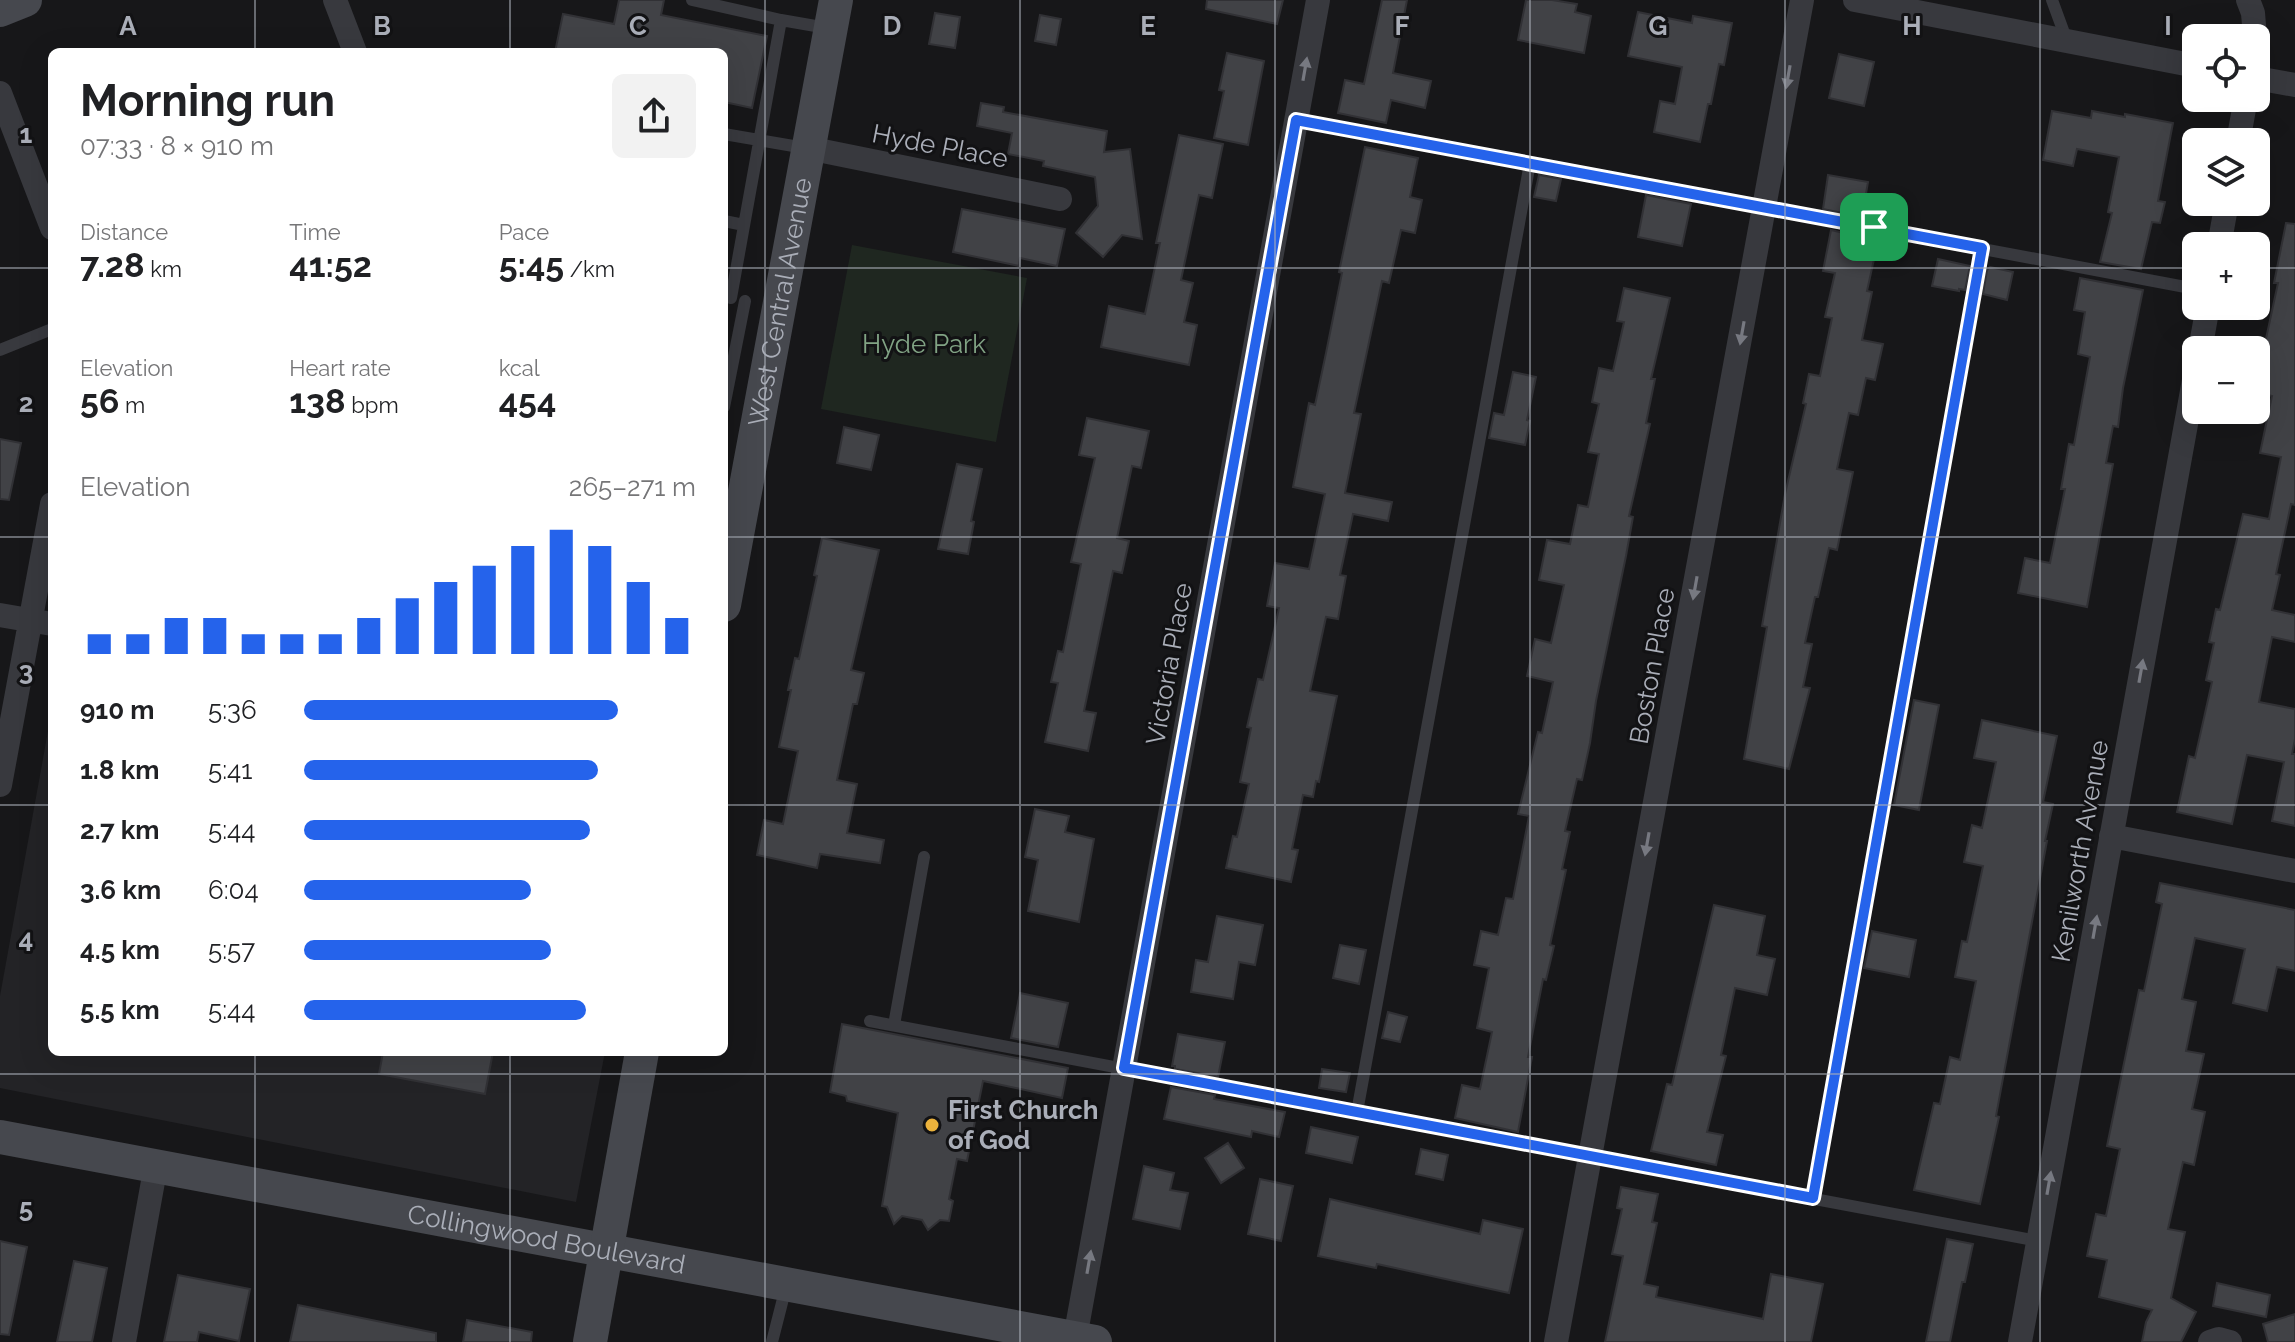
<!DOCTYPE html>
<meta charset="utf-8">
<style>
:root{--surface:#fff;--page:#f2f2f2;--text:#202124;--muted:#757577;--accent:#2563eb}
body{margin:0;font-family:Raleway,sans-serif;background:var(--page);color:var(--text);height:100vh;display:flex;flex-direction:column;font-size:30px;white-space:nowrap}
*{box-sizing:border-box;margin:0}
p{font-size:26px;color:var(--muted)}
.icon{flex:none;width:44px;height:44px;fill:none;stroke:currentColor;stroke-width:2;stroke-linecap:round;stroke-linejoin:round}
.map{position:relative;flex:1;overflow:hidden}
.side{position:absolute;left:48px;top:48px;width:680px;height:1008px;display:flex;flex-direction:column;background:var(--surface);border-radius:12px;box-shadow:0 8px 32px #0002}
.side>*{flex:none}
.controls{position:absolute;left:2182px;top:24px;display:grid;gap:16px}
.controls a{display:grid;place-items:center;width:88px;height:88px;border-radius:12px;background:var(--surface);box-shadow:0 8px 32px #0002;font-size:40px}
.pin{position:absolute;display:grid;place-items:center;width:68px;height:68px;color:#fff;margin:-34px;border-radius:16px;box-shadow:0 4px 12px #0006}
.round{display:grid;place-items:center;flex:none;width:84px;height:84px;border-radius:12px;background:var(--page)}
.headline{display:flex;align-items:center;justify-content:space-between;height:136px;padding:0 32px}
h1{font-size:44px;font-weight:700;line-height:60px}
.metrics{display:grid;grid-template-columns:repeat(3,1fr);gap:12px;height:136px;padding:8px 32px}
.metrics div{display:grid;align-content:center}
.metrics b{font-size:34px;font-weight:700}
.metrics small{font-size:22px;font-weight:400}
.metrics p{font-size:22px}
.chart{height:224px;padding:16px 32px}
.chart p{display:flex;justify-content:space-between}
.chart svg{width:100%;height:144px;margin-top:8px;stroke:var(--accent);stroke-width:6}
ul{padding:0 32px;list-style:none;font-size:26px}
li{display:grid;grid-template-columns:128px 96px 1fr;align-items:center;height:60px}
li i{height:20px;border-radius:10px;background:var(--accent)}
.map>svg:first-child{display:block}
</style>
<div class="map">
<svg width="2295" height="1342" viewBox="0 0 2295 1342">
<rect width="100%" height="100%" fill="#171719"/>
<path fill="#232326" d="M 52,709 L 52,1052 L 605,1052 L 576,1202 L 0,1088 L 0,996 Z"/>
<path fill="#1f2720" d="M 852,245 L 1027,278 L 996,442 L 821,409 Z"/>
<path fill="#414246" stroke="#313135" stroke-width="2" d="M 619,0 L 664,0 L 661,15 L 767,36 L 752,108 L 724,102 L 724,52 L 555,52 L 563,14 L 614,24 Z
M 1207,0 L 1283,0 L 1277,24 L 1206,9 Z
M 1382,0 L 1407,0 L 1393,73 L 1431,81 L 1425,108 L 1391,100 L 1386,123 L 1338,113 L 1345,80 L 1364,84 Z
M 1526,0 L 1552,0 L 1577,4 L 1575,12 L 1591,16 L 1584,53 L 1518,40 Z
M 1638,12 L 1692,23 L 1693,16 L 1732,23 L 1724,65 L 1719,64 L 1711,104 L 1708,104 L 1700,142 L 1654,132 L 1660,101 L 1675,104 L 1682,67 L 1628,56 Z
M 935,13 L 960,17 L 955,48 L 929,44 Z
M 1040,15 L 1061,19 L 1056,45 L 1035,41 Z
M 1227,53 L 1264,61 L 1248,145 L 1214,138 L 1224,91 L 1219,90 Z
M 1839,54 L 1874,62 L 1864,106 L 1829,98 Z
M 981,103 L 1004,107 L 1003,112 L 1107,131 L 1104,152 L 1130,149 L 1142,239 L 1122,235 L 1103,257 L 1076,233 L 1098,206 L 1095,177 L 1043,166 L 1044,161 L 1008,154 L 1012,133 L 977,126 Z
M 2052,111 L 2091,118 L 2092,111 L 2125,117 L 2125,114 L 2173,123 L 2158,201 L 2165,202 L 2160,223 L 2152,222 L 2141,269 L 2100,262 L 2112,213 L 2108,212 L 2119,157 L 2077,149 L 2073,166 L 2043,160 Z
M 1179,135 L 1223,144 L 1212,198 L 1199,195 L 1181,280 L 1193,283 L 1184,322 L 1197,325 L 1189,365 L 1101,347 L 1109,306 L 1145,314 L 1160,243 L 1156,243 Z
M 1365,147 L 1418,158 L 1410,197 L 1422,200 L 1415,233 L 1401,230 L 1389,283 L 1382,281 L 1354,413 L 1361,414 L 1345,493 L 1392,502 L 1388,521 L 1353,514 L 1340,575 L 1346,576 L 1338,619 L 1326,617 L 1310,691 L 1337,696 L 1319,782 L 1316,781 L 1313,797 L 1303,795 L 1292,849 L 1298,850 L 1291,882 L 1226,868 L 1233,836 L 1237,837 L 1249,784 L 1240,782 L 1251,728 L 1247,727 L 1258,679 L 1263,680 L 1279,608 L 1267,606 L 1275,563 L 1309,569 L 1325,494 L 1293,487 L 1309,403 L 1315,405 L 1326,353 L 1342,273 L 1339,272 Z
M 1539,175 L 1561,179 L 1556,201 L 1534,197 Z
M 1828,175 L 1868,182 L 1862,217 L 1823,209 Z
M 1646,195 L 1691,204 L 1682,246 L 1638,237 Z
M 962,209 L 1065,229 L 1057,266 L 1020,258 L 1019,266 L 953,252 Z
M 2286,223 L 2295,224 L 2295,505 L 2291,504 L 2276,574 L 2280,575 L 2272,610 L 2295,615 L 2295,642 L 2272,637 L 2259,702 L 2295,709 L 2295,739 L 2292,754 L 2295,754 L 2295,826 L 2272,821 L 2284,762 L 2247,755 L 2232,824 L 2177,812 L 2189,756 L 2195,758 L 2212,682 L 2206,680 L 2214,643 L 2209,642 L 2216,609 L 2220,610 L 2243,514 L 2269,519 L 2281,457 L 2260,453 L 2272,396 L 2256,392 L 2256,385 L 2278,283 L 2274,283 Z
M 1831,230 L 1878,241 L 1867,291 L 1872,292 L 1862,340 L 1883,344 L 1875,380 L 1866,378 L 1858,415 L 1849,413 L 1837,469 L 1853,472 L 1837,550 L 1829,548 L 1818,597 L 1815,597 L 1805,643 L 1812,644 L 1803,687 L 1810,688 L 1789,769 L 1744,759 L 1767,627 L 1762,626 L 1785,494 L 1806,404 L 1803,403 L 1809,374 L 1820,376 L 1832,318 L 1825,317 L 1835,273 L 1823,271 Z
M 1938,259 L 1970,266 L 1965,290 L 1959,289 L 1959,291 L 1932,286 Z
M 1990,267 L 2013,272 L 2007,300 L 1983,294 L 1987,270 Z
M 2080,278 L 2143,290 L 2123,388 L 2118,427 L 2113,426 L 2106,463 L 2113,464 L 2087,607 L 2018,593 L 2025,558 L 2050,563 L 2065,489 L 2061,489 L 2069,444 L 2074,445 L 2090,357 L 2078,354 L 2085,312 L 2074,310 Z
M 1624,288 L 1670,298 L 1651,379 L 1655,379 L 1646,423 L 1650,424 L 1629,516 L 1633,517 L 1626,556 L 1596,701 L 1590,743 L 1582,780 L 1577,779 L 1565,831 L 1570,832 L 1562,869 L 1566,870 L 1550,945 L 1554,946 L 1546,980 L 1543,979 L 1528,1057 L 1532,1057 L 1518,1132 L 1455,1118 L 1462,1085 L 1480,1089 L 1492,1032 L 1477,1028 L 1489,968 L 1474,965 L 1481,931 L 1498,935 L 1506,898 L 1513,899 L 1529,816 L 1518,814 L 1538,732 L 1542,733 L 1553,682 L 1527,676 L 1535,639 L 1551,643 L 1564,585 L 1539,580 L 1547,540 L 1570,544 L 1578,505 L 1588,507 L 1599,454 L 1588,452 L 1599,404 L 1592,402 L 1599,368 L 1613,371 L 1624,322 L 1617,321 Z
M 1513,372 L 1536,377 L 1527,420 L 1530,421 L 1525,445 L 1489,438 L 1494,413 L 1504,415 Z
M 1087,418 L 1149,431 L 1141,468 L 1132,466 L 1117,538 L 1129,541 L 1122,573 L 1113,571 L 1084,711 L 1096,713 L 1088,751 L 1045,742 L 1058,683 L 1051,682 L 1058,651 L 1063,652 L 1081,564 L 1071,562 L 1095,458 L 1079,455 Z
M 844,427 L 879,435 L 871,470 L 837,463 Z
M 0,439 L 21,443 L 9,500 L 0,499 Z
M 957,464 L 982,469 L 971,521 L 974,522 L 968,554 L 938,549 Z
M 822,538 L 879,550 L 851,670 L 864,673 L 857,704 L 853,704 L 837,780 L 857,784 L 847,833 L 884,840 L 880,863 L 820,854 L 817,868 L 757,855 L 764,820 L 783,824 L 798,751 L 779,747 L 791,690 L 788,690 L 795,658 L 799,659 L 817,576 L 814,575 Z
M 1914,700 L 1939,705 L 1919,810 L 1894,805 Z
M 1982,720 L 2057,736 L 2043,802 L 2053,804 L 2045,841 L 2047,841 L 1996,1116 L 1999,1117 L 1980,1204 L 1914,1190 L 1934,1103 L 1940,1104 L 1950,1057 L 1960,1060 L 1976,981 L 1955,977 L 1962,941 L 1967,942 L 1983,866 L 1964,862 L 1972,825 L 1982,828 L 1996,762 L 1974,758 Z
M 1035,809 L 1069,816 L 1065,832 L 1094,839 L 1079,922 L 1028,911 L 1038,860 L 1025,857 Z
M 2160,883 L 2295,910 L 2295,971 L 2277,967 L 2267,1011 L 2233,1003 L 2245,949 L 2195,938 L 2182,999 L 2196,1002 L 2186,1051 L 2204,1054 L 2192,1109 L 2205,1112 L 2194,1165 L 2183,1162 L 2168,1229 L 2185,1232 L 2171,1298 L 2196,1312 L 2181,1342 L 2142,1342 L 2146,1322 L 2152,1310 L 2099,1297 L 2107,1260 L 2087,1256 L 2096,1214 L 2106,1216 L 2120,1149 L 2107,1146 L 2139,990 L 2144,991 L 2162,904 L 2156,902 Z
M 1714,905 L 1765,916 L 1757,955 L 1775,959 L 1767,995 L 1735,988 L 1721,1055 L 1726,1056 L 1707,1132 L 1723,1135 L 1716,1165 L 1651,1151 L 1667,1084 L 1672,1085 Z
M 1217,916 L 1263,925 L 1255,965 L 1239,962 L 1233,999 L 1191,992 L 1196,960 L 1208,962 Z
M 1872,931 L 1916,940 L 1909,977 L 1864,968 Z
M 1340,945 L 1366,950 L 1359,984 L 1333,978 Z
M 1020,993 L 1068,1003 L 1058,1047 L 1011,1038 Z
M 1388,1012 L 1407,1017 L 1400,1042 L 1382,1038 Z
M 842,1024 L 1068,1068 L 1062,1098 L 983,1081 L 967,1161 L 957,1159 L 949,1199 L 953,1201 L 949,1221 L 940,1220 L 928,1230 L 922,1220 L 902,1216 L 894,1224 L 887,1207 L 882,1206 L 898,1113 L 847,1101 L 846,1096 L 830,1092 Z
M 1178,1034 L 1225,1042 L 1218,1077 L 1175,1069 L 1175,1066 L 1172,1066 Z
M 383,1052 L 493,1052 L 485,1094 L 379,1074 Z
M 1322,1069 L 1350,1073 L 1346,1092 L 1319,1088 Z
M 1171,1087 L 1215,1095 L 1214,1099 L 1285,1112 L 1279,1137 L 1252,1131 L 1251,1137 L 1164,1119 Z
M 1311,1127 L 1358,1137 L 1352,1163 L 1306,1153 Z
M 1228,1143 L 1244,1168 L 1221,1183 L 1205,1158 Z
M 1421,1149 L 1448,1155 L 1443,1180 L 1416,1174 Z
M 1144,1166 L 1174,1173 L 1170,1190 L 1188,1193 L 1180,1229 L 1133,1219 Z
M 1260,1179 L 1293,1186 L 1281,1241 L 1248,1234 Z
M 1621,1187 L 1658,1194 L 1652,1222 L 1657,1223 L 1644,1284 L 1658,1287 L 1656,1297 L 1763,1319 L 1771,1274 L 1823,1284 L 1811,1342 L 1605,1342 L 1623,1256 L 1612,1254 L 1622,1209 L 1617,1208 Z
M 1330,1199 L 1480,1234 L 1483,1220 L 1523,1229 L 1509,1293 L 1377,1264 L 1376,1268 L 1318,1256 Z
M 1947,1239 L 1973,1244 L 1965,1282 L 1962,1282 L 1950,1342 L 1926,1342 Z
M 0,1241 L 27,1247 L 9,1335 L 0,1334 Z
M 74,1261 L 107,1268 L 92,1342 L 57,1342 Z
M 178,1275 L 250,1289 L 239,1341 L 199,1332 L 197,1342 L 164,1342 Z
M 2217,1283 L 2270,1295 L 2266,1317 L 2213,1306 Z
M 298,1305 L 436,1333 L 436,1342 L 290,1342 Z
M 2295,1314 L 2295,1342 L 2268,1342 L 2263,1324 Z
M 467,1320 L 532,1332 L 531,1342 L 463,1342 Z"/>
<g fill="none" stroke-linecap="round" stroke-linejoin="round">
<path stroke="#38393e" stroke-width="12" d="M 692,0 L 781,20
M 2052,0 L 2067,41
M 1296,120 L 2196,289
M 724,134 L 805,148
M 724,221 L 744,225
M 731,298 L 781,20 L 827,28
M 0,350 L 52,329
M 724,407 L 745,301
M 870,1021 L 2038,1241
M 894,1025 L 924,857
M 1357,1112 L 1530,163
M 1813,1198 L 1982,248
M 772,1342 L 786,1287"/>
<path stroke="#38393e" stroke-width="24" d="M 335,0 L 355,52
M 1855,0 L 2196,66
M 2248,0 L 2253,13 L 2255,38
M 2256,78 L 2295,85
M 0,93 L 52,228
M 2238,142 L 2246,98
M 808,148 L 1060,199
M 2219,246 L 2227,202
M 2200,350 L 2208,306
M 0,615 L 52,624
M 0,785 L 52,504
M 2111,836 L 2295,871
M 1075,1338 L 1318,0
M 124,1342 L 156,1165
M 1556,1342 L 1802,0
M 2020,1342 L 2196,369
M 2210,1342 L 2219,1339 L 2230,1342"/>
<g stroke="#46484e" stroke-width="34">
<path d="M 0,10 L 25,0"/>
<path id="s1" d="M 724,605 L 836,0"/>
<path id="s2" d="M 0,1137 L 1095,1342"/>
<path d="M 590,1342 L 642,1052"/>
</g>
</g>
<defs><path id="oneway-solid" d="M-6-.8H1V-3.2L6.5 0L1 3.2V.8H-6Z" transform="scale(2)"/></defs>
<g fill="#777981">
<use href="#oneway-solid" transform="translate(1305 69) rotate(-80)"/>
<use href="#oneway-solid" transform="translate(1788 77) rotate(100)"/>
<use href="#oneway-solid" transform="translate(1742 333) rotate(100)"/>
<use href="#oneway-solid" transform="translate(1695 588) rotate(100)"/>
<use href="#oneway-solid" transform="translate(2141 671) rotate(-80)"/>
<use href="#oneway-solid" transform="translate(1647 844) rotate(100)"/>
<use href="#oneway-solid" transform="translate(2095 927) rotate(-80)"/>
<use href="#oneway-solid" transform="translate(2049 1183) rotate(-80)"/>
<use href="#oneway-solid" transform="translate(1089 1262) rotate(-80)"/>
</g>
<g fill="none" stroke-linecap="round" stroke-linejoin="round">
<g stroke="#fff" stroke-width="16">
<path id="route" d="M 1296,120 L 1982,248 L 1813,1198 L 1124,1068 Z"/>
</g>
<use href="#route" stroke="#2563eb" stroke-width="10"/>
</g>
<path fill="none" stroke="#aaaeb8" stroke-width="2" stroke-opacity="0.55" d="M 255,0 L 255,52M 510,0 L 510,52M 765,0 L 765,1342M 1020,0 L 1020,1342M 1275,0 L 1275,1342M 1530,0 L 1530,1342M 1785,0 L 1785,1342M 2040,0 L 2040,1342M 0,268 L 52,268M 724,268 L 2196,268M 2256,268 L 2295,268M 0,537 L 52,537M 724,537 L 2295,537M 0,805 L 52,805M 724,805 L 2295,805M 255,1052 L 255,1342M 510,1052 L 510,1342M 0,1074 L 2295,1074"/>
<circle fill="#ebb23c" stroke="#121214" stroke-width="3" cx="932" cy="1125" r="8"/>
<g text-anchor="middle" stroke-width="6" stroke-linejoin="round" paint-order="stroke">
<g font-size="26" fill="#aaaeb8" stroke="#121214">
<text transform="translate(940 146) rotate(11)" y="9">Hyde Place</text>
<text dy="9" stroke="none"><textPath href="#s1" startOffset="308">West Central Avenue</textPath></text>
<text transform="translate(1169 664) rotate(-80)" y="9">Victoria Place</text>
<text transform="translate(1652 666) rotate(-80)" y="9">Boston Place</text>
<text transform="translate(2080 851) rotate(-80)" y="9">Kenilworth Avenue</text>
<text dy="9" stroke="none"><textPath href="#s2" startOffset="556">Collingwood Boulevard</textPath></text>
</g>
<g font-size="26" fill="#81a384" stroke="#121214">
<text x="924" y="353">Hyde Park</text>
</g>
<g font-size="26" font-weight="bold" fill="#aaaeb8" stroke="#121214" text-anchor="start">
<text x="948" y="1119">First Church<tspan x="948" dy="30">of God</tspan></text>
</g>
</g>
<g font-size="26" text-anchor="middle" font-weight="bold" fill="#aaaeb8" stroke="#121214" stroke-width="6" stroke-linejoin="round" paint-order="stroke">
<text x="128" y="35">A</text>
<text x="382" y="35">B</text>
<text x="638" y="35">C</text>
<text x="892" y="35">D</text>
<text x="1148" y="35">E</text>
<text x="1402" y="35">F</text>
<text x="1658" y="35">G</text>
<text x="1912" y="35">H</text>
<text x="2168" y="35">I</text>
<text x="26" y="143">1</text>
<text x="26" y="412">2</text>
<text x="26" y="680">3</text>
<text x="26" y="948">4</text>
<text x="26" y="1217">5</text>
</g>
</svg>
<div class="controls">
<a><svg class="icon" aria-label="locate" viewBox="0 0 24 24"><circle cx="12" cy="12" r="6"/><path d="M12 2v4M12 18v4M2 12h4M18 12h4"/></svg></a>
<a><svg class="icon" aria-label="layers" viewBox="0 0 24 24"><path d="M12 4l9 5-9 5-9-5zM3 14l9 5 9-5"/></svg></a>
<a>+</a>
<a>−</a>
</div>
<div class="pin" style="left:1874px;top:227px;background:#1e9e55"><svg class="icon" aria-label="arrive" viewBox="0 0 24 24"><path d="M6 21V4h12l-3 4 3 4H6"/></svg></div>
<section class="side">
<div class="headline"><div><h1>Morning run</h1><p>07:33 · 8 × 910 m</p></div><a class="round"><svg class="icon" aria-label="share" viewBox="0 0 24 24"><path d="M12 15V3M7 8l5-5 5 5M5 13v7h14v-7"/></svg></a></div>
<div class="metrics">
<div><p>Distance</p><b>7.28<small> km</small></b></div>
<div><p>Time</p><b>41:52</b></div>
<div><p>Pace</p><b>5:45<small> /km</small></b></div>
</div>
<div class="metrics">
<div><p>Elevation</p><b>56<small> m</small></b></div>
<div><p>Heart rate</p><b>138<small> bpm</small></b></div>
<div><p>kcal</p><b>454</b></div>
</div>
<div class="chart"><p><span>Elevation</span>265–271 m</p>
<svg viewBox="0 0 160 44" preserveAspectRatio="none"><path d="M5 44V38M15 44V38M25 44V33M35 44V33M45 44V38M55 44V38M65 44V38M75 44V33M85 44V27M95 44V22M105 44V17M115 44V11M125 44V6M135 44V11M145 44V22M155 44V33"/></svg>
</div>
<ul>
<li><b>910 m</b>5:36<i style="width:80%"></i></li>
<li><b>1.8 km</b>5:41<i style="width:75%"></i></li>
<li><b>2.7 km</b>5:44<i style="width:73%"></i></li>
<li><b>3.6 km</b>6:04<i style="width:58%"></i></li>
<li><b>4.5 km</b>5:57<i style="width:63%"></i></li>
<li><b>5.5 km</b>5:44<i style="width:72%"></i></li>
</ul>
</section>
</div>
